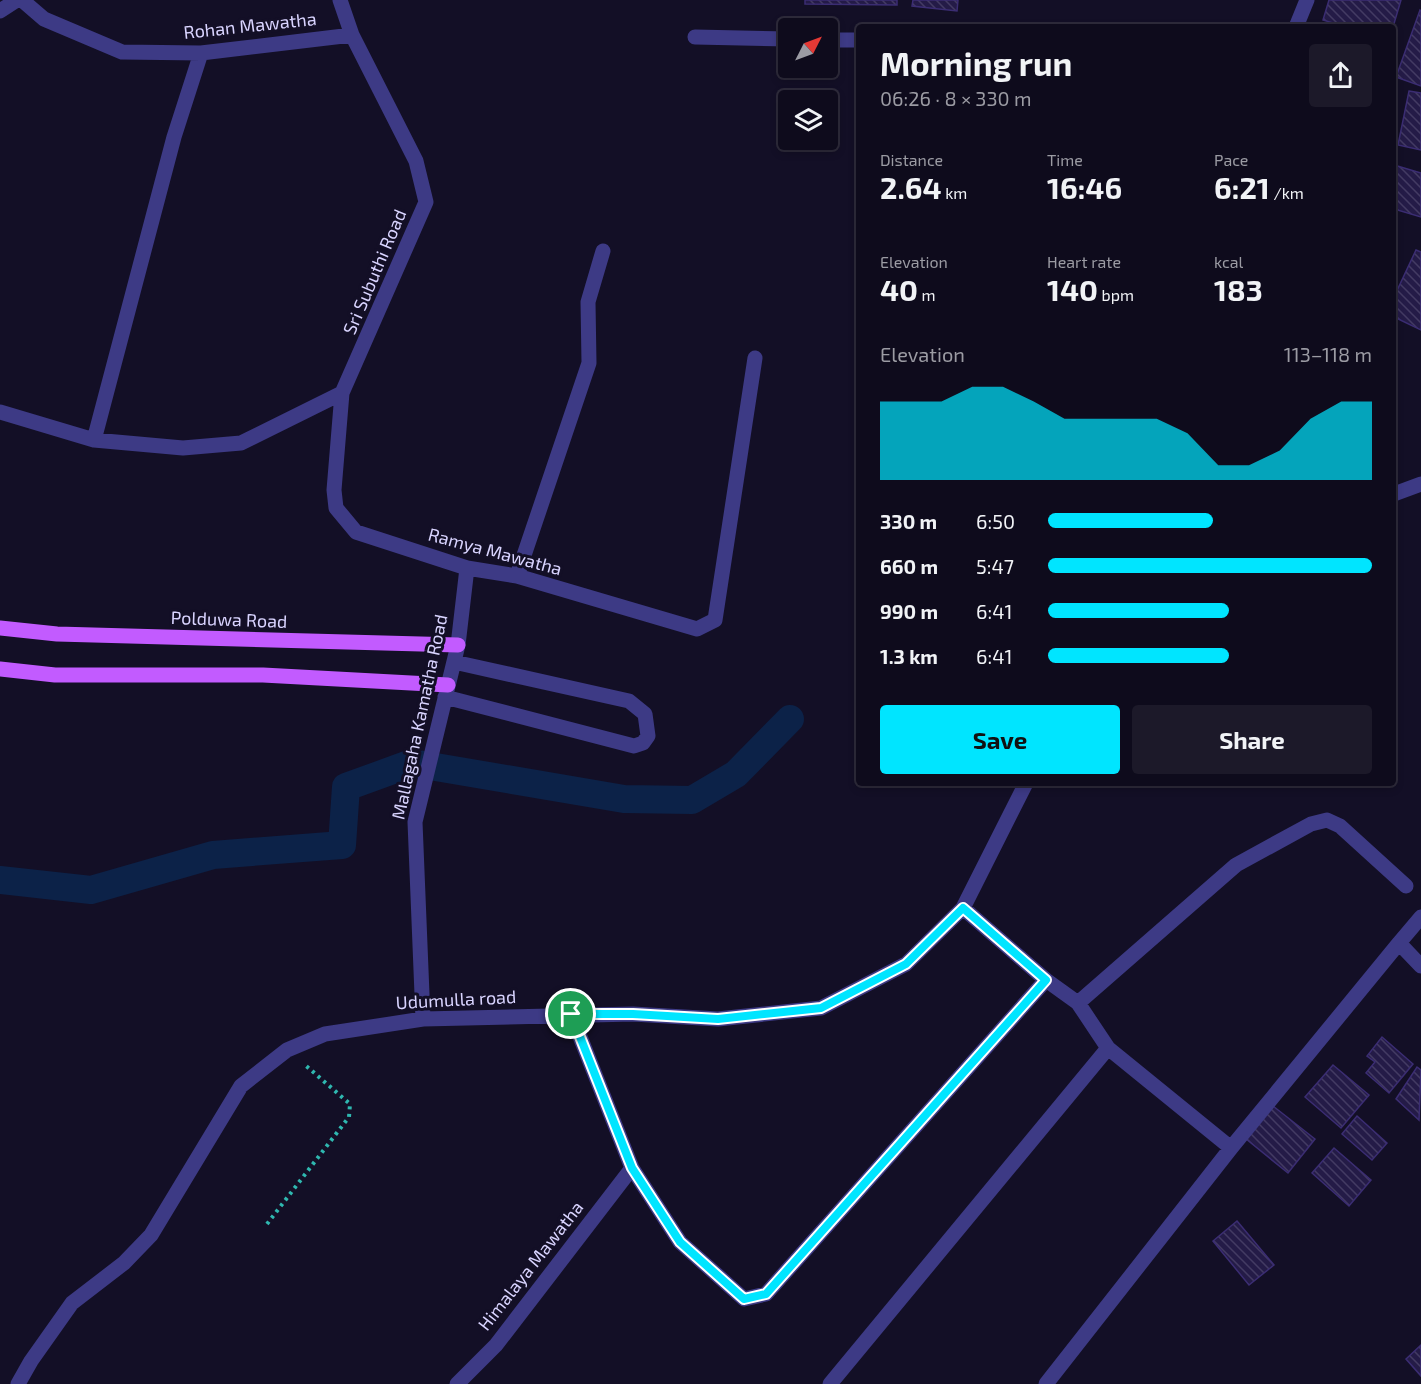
<!DOCTYPE html>
<meta charset="utf-8">
<style>
:root{--surface:#0e0b1c;--page:#1c1929;--text:#f1f3f6;--muted:#9b9ba3;--line:#2e2b3b;--accent:#00e5ff}
body{margin:0;font-family:"Exo 2",sans-serif;background:var(--page);color:var(--text);height:100vh;display:flex;flex-direction:column;font-size:22px;white-space:nowrap}
*{box-sizing:border-box;margin:0}
p{font-size:20px;color:var(--muted)}
.icon{flex:none;width:33px;height:33px;fill:none;stroke:currentColor;stroke-width:2;stroke-linecap:round;stroke-linejoin:round}
.map{position:relative;flex:1;overflow:hidden}
.panel{position:absolute;left:856px;top:24px;width:540px;height:762px;display:flex;flex-direction:column;background:var(--surface);border-radius:6px;box-shadow:0 3px 9px #0003,0 0 0 2px var(--line)}
.panel>*{flex:none}
.needle{width:39px;rotate:48deg}
.controls{position:absolute;left:778px;top:18px;display:grid;gap:12px}
.controls a{display:grid;place-items:center;width:60px;height:60px;border-radius:6px;background:var(--surface);box-shadow:0 3px 9px #0003,0 0 0 2px var(--line);font-size:30px}
.pin{position:absolute;display:grid;place-items:center;width:51px;height:51px;color:#fff;margin:-26px;border:3px solid #fff;border-radius:50%;box-shadow:0 2px 6px #0007}
.round{display:grid;place-items:center;flex:none;width:63px;height:63px;border-radius:6px;background:var(--page)}
.summary{display:flex;align-items:center;justify-content:space-between;height:102px;padding:0 24px}
h1{font-size:33px;font-weight:700;line-height:45px}
.stats{display:grid;grid-template-columns:repeat(3,1fr);gap:9px;height:102px;padding:6px 24px}
.stats div{display:grid;align-content:center}
.stats b{font-size:30px;font-weight:700}
.stats small{font-size:16px;font-weight:400}
.stats p{font-size:16px}
.chart{height:168px;padding:12px 24px}
.chart p{display:flex;justify-content:space-between}
.chart svg{width:100%;height:108px;margin-top:6px;fill:var(--accent);opacity:.7}
.button{display:flex;gap:12px;margin-top:auto;padding:12px 24px}
.button a{flex:1;height:69px;border-radius:6px;background:var(--accent);color:#111;font-size:24px;font-weight:700;line-height:69px;text-align:center}
.button a+a{background:var(--page);color:var(--text)}
ul{padding:0 24px;list-style:none;font-size:20px}
li{display:grid;grid-template-columns:96px 72px 1fr;align-items:center;height:45px}
li i{height:15px;border-radius:8px;background:var(--accent)}
.map>svg:first-child{display:block}
</style>
<div class="map">
<svg width="1421" height="1384" viewBox="0 0 1421 1384">
<defs>
<pattern id="building-back-hatch" width="6" height="6" patternUnits="userSpaceOnUse" patternTransform="scale(1.5)"><rect width="6" height="6" fill="#241b47"/><path d="M-1 5l2 2M0 0l6 6M5-1l2 2" fill="none" stroke="#433b63"/></pattern>
</defs>
<rect width="100%" height="100%" fill="#130f26"/>
<g fill="none" stroke-linecap="round" stroke-linejoin="round">
<path stroke="#0c2248" stroke-width="28" d="M 0,880 L 91,890 L 213,855 L 342,845 L 346,787 L 412,763 L 624,799 L 692,800 L 736,774 L 790,719"/>
</g>
<path fill="url(#building-back-hatch)" stroke="#3b2d73" stroke-width="1.5" d="M 805,0 L 897,0 L 897,5 L 805,4 Z
M 913,0 L 958,0 L 957,11 L 912,6 Z
M 1329,0 L 1401,0 L 1393,27 L 1346,27 L 1323,20 Z
M 1420,10 L 1421,11 L 1421,86 L 1396,77 Z
M 1409,91 L 1421,93 L 1421,150 L 1398,145 Z
M 1394,165 L 1421,173 L 1421,217 L 1394,209 Z
M 1416,250 L 1421,252 L 1421,330 L 1394,317 L 1394,297 Z
M 1382,1037 L 1413,1064 L 1389,1093 L 1366,1073 L 1375,1062 L 1367,1056 Z
M 1333,1065 L 1369,1095 L 1341,1128 L 1305,1097 Z
M 1417,1067 L 1421,1070 L 1419,1120 L 1396,1099 Z
M 1273,1106 L 1315,1139 L 1288,1173 L 1246,1139 Z
M 1357,1116 L 1387,1143 L 1372,1160 L 1342,1134 Z
M 1334,1148 L 1371,1180 L 1349,1206 L 1312,1173 Z
M 1237,1221 L 1274,1265 L 1249,1285 L 1213,1241 Z
M 1421,1345 L 1421,1376 L 1406,1359 Z"/>
<g fill="none" stroke-linecap="round" stroke-linejoin="round">
<path stroke="#2fb8b0" stroke-width="4" stroke-dasharray="3 4.5" stroke-linecap="butt" d="M 267,1224 L 349,1117 L 350,1104 L 304,1064"/>
<path stroke="#3d3a85" stroke-width="15" d="M 22,0 L 44,19 L 122,52 L 201,53 L 352,35
M 340,0 L 352,35 L 416,161 L 426,202 L 342,393 L 334,490 L 336,508 L 356,532 L 467,568 L 517,576 L 697,629 L 715,620 L 755,358
M 0,11 L 17,0
M 1296,27 L 1307,0
M 695,37 L 789,39
M 828,40 L 860,40
M 0,412 L 94,440 L 183,448 L 241,443 L 342,393
M 94,440 L 174,137 L 201,53
M 1394,494 L 1421,484
M 517,576 L 589,363 L 588,302 L 603,251
M 445,697 L 634,746 L 643,743 L 648,736 L 645,714 L 629,701 L 454,662
M 963,908 L 1046,980 L 1078,1003 L 1108,1048 L 1231,1148
M 1399,943 L 1421,917
M 1078,1003 L 1236,865 L 1311,824 L 1327,820 L 1340,826 L 1406,886
M 571,1014 L 632,1168 L 680,1242 L 744,1299 L 766,1294 L 1046,980
M 423,1019 L 415,822 L 458,645 L 467,568
M 18,1384 L 31,1361 L 72,1303 L 124,1263 L 151,1235 L 241,1086 L 287,1050 L 325,1034 L 423,1019 L 633,1014 L 718,1019 L 821,1008 L 906,964 L 963,908 L 1026,783
M 457,1384 L 496,1345 L 632,1168
M 830,1384 L 1108,1048
M 1046,1384 L 1231,1148 L 1399,943 L 1421,966"/>
<path stroke="#c25bff" stroke-width="15" d="M 0,628 L 57,634 L 458,645
M 0,669 L 55,675 L 263,675 L 448,685"/>
</g>
<g fill="none" stroke-linecap="round" stroke-linejoin="round">
<g stroke="#fff" stroke-width="12">
<path id="route" d="M 963,908 L 1046,980 L 766,1294 L 744,1299 L 680,1242 L 632,1168 L 571,1014 L 633,1014 L 718,1019 L 821,1008 L 906,964 Z"/>
</g>
<use href="#route" stroke="#00e5ff" stroke-width="8"/>
</g>
<g text-anchor="middle" stroke-width="6" stroke-linejoin="round" paint-order="stroke">
<g font-size="18" fill="#d9d4ff" stroke="#130f26">
<text transform="translate(250 26) rotate(-6)" y="6">Rohan Mawatha</text>
<text transform="translate(375 272) rotate(-67)" y="6">Sri Subuthi Road</text>
<text transform="translate(495 552) rotate(15)" y="6">Ramya Mawatha</text>
<text transform="translate(229 620) rotate(2)" y="6">Polduwa Road</text>
<text transform="translate(420 717) rotate(-78)" y="6">Mallagaha Kamatha Road</text>
<text transform="translate(456 1000) rotate(-3)" y="6">Udumulla road</text>
<text transform="translate(531 1266) rotate(-52)" y="6">Himalaya Mawatha</text>
</g>
</g>
</svg>
<div class="controls">
<a><svg class="needle" viewBox="-14 -14 28 28"><path d="M0-13l5 13h-10z" fill="#e53935"/><path d="M0 13l5-13h-10z" fill="#9b9ba3"/></svg></a>
<a><svg class="icon" aria-label="layers" viewBox="0 0 24 24"><path d="M12 4l9 5-9 5-9-5zM3 14l9 5 9-5"/></svg></a>
</div>
<div class="pin" style="left:571px;top:1014px;background:#1e9e55"><svg class="icon" aria-label="arrive" viewBox="0 0 24 24"><path d="M6 21V4h12l-3 4 3 4H6"/></svg></div>
<section class="panel">
<div class="summary"><div><h1>Morning run</h1><p>06:26 · 8 × 330 m</p></div><a class="round"><svg class="icon" aria-label="share" viewBox="0 0 24 24"><path d="M12 15V3M7 8l5-5 5 5M5 13v7h14v-7"/></svg></a></div>
<div class="stats">
<div><p>Distance</p><b>2.64<small> km</small></b></div>
<div><p>Time</p><b>16:46</b></div>
<div><p>Pace</p><b>6:21<small> /km</small></b></div>
</div>
<div class="stats">
<div><p>Elevation</p><b>40<small> m</small></b></div>
<div><p>Heart rate</p><b>140<small> bpm</small></b></div>
<div><p>kcal</p><b>183</b></div>
</div>
<div class="chart"><p><span>Elevation</span>113–118 m</p>
<svg viewBox="0 0 160 44" preserveAspectRatio="none"><path d="M0 44V12L10 12L20 12L30 6L40 6L50 12L60 19L70 19L80 19L90 19L100 25L110 38L120 38L130 32L140 19L150 12L160 12V44z"/></svg>
</div>
<ul>
<li><b>330 m</b>6:50<i style="width:51%"></i></li>
<li><b>660 m</b>5:47<i style="width:100%"></i></li>
<li><b>990 m</b>6:41<i style="width:56%"></i></li>
<li><b>1.3 km</b>6:41<i style="width:56%"></i></li>
</ul>
<div class="button"><a>Save</a><a>Share</a></div>
</section>
</div>
